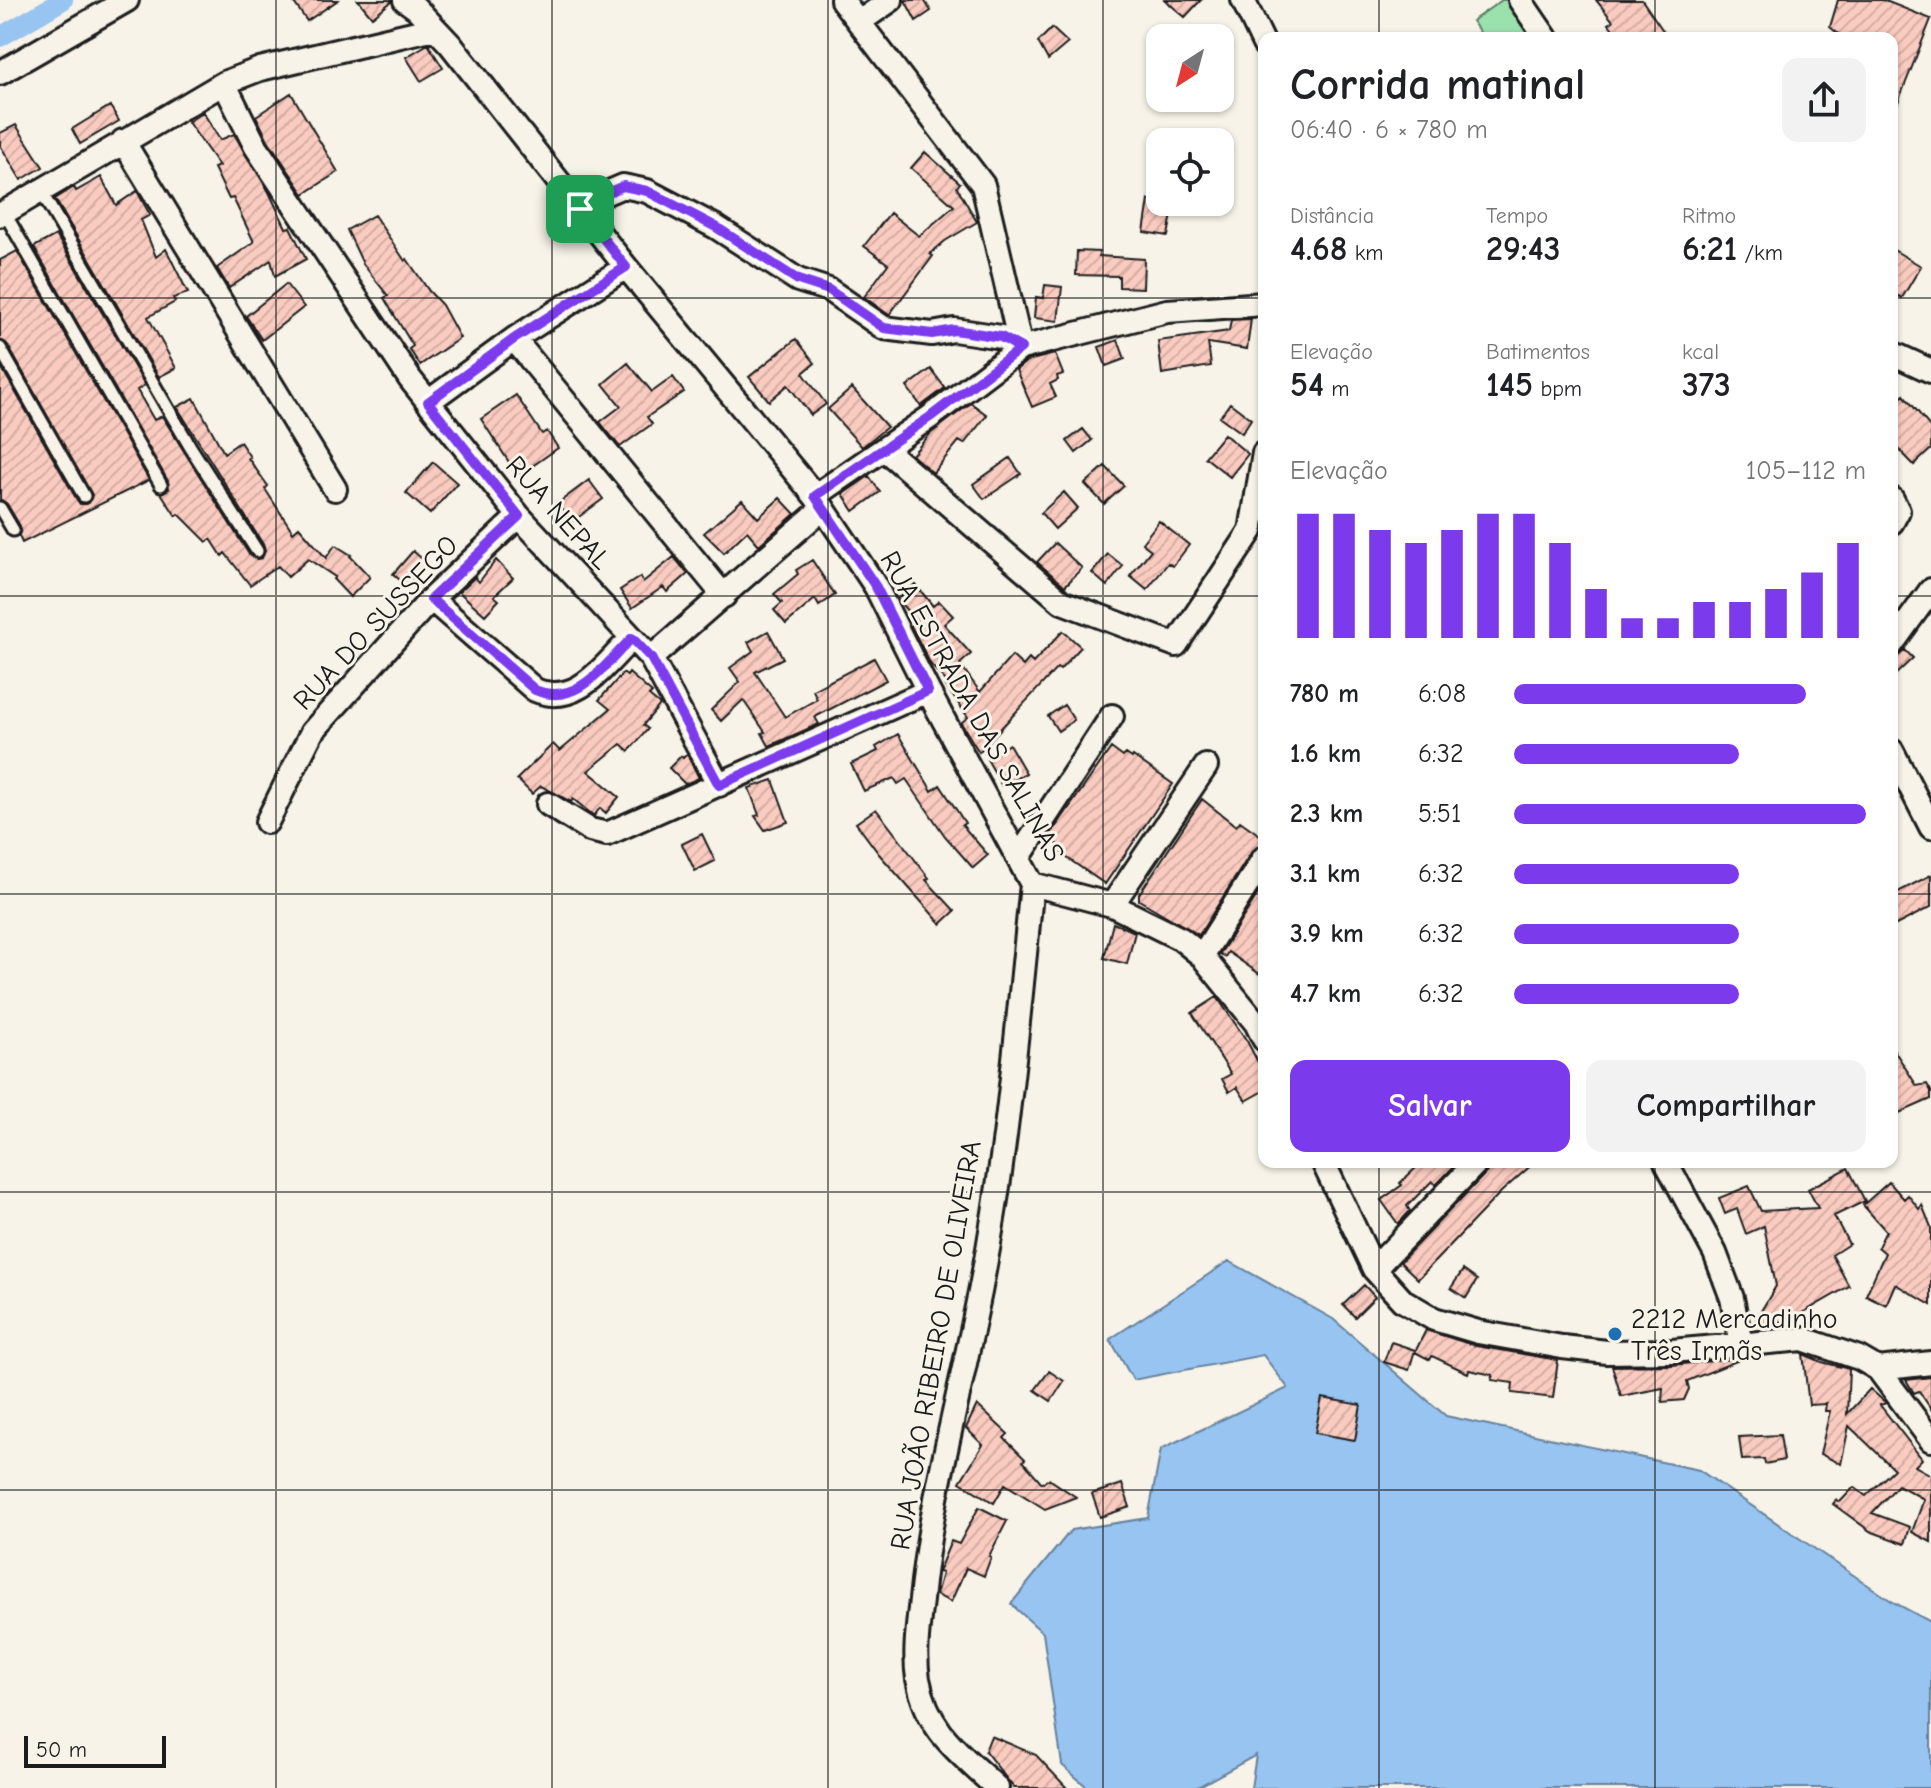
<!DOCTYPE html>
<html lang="pt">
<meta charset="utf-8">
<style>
:root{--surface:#fff;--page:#f2f2f2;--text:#202124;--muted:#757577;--accent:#7c3aed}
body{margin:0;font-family:"Comic Neue",sans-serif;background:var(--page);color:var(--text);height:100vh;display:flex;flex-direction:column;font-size:30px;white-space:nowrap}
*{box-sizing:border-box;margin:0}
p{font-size:26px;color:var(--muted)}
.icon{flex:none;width:44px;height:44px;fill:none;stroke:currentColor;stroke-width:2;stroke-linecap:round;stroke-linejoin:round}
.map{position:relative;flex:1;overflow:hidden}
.sheet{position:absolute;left:1258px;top:32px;width:640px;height:1136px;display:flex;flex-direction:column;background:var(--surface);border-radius:16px;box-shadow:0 2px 6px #0004}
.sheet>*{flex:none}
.needle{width:52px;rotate:216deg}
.controls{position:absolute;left:1146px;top:24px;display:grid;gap:16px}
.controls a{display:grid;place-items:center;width:88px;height:88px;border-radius:16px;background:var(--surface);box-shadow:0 2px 6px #0004;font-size:40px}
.scale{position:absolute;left:24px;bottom:20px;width:142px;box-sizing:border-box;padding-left:8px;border:4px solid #1c1c1c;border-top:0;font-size:22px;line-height:28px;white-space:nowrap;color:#1c1c1c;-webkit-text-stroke:6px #f7f3e8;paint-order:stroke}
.pin{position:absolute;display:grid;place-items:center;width:68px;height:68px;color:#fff;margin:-34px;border-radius:16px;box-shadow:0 4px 12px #0006}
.round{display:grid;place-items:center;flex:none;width:84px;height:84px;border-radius:16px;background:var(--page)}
.head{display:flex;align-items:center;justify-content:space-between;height:136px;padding:0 32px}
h1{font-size:44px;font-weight:800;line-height:60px}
.metrics{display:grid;grid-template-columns:repeat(3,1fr);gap:12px;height:136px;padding:8px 32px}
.metrics div{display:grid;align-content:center}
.metrics b{font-size:34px;font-weight:800}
.metrics small{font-size:22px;font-weight:400}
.metrics p{font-size:22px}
.chart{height:224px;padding:16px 32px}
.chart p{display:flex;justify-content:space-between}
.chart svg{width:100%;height:144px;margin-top:8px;stroke:var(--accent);stroke-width:6}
.button{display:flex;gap:16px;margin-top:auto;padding:16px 32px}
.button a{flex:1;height:92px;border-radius:16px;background:var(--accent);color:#fff;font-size:32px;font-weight:800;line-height:92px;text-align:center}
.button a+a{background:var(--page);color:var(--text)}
ul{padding:0 32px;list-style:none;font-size:26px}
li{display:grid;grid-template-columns:128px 96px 1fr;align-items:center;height:60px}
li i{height:20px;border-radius:10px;background:var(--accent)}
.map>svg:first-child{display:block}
</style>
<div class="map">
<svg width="1931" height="1788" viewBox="0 0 1931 1788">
<defs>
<pattern id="building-hatch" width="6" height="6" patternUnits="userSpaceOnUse" patternTransform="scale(2)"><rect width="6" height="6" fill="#facbc0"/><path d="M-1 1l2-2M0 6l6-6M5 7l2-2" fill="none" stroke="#d6aea4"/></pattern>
</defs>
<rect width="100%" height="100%" fill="#f7f3e8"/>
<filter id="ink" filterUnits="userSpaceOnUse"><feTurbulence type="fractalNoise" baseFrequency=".0125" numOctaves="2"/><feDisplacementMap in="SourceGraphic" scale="16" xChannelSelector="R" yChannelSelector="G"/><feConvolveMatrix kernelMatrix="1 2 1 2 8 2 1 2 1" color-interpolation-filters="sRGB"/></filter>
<g filter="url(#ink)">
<path fill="#9be1ae" stroke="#5c7e65" stroke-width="2" d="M 1502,0 L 1508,0 L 1534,38 L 1484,38 L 1472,21 Z"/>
<path fill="#97c4f1" stroke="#66819c" stroke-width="2" d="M 1229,1261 L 1333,1319 L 1446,1416 L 1699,1470 L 1893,1602 L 1931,1622 L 1931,1788 L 1251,1788 L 1256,1755 L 1196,1788 L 1088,1788 L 1062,1765 L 1043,1633 L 1011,1604 L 1071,1530 L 1148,1518 L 1161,1449 L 1288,1388 L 1263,1355 L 1133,1380 L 1110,1339 Z"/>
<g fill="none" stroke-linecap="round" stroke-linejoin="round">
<path stroke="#97c4f1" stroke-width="20" d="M 0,37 L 63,0"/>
</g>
<path fill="url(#building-hatch)" stroke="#1c1c1c" stroke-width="2" d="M 292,0 L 338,0 L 307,21 Z
M 358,0 L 391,0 L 391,2 L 372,17 Z
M 905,0 L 924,0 L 931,11 L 916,21 Z
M 1165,0 L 1201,0 L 1185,17 Z
M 1596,0 L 1642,0 L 1668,38 L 1620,38 L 1609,24 L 1613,21 Z
M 1838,0 L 1883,0 L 1931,19 L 1893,115 L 1892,38 L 1843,38 L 1830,27 Z
M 1052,28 L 1068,43 L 1048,60 L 1038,42 Z
M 428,44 L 443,68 L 421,81 L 406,57 Z
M 291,93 L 338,172 L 304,194 L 268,140 L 256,116 Z
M 110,106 L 119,121 L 80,144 L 72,129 Z
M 203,112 L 220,140 L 234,134 L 269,192 L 286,228 L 290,227 L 306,259 L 275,276 L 271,260 L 229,288 L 217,268 L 254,242 L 233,198 L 229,199 L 214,168 L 219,166 L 188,122 Z
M 16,125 L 43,167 L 21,180 L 0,145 L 0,133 Z
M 925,152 L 960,183 L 957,187 L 977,222 L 945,241 L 930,254 L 933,256 L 889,315 L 864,297 L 888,264 L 864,246 L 890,213 L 919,236 L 954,206 L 911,168 Z
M 101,177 L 116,205 L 137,191 L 150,215 L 141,220 L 156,257 L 166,249 L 188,293 L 173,298 L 175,302 L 148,317 L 176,368 L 159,377 L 55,199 L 74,187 L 76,191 Z
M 1149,200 L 1174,203 L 1168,236 L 1144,232 Z
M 374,215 L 405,261 L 407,259 L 429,291 L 442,305 L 460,338 L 420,365 L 409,349 L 413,346 L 384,298 L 388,296 L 363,264 L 347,230 Z
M 56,235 L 145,385 L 137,390 L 154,420 L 162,416 L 250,556 L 257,559 L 262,558 L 265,551 L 264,546 L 177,407 L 194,398 L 224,453 L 240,442 L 250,457 L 248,458 L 268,486 L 265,489 L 293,532 L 299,527 L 326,558 L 335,545 L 351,555 L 350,556 L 370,577 L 350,597 L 333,579 L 335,577 L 308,559 L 288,577 L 278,566 L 250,585 L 225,553 L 222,556 L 211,539 L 207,542 L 179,514 L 176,516 L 161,493 L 169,489 L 168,481 L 34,247 Z
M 1892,249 L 1921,266 L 1902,298 L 1892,293 Z
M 17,251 L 149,480 L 22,543 L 19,536 L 20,526 L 7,504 L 0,499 L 0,365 L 77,500 L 80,504 L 87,504 L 92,495 L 7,344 L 0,340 L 0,260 Z
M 1077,251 L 1099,252 L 1099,256 L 1144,259 L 1143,288 L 1119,287 L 1119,276 L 1076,275 Z
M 286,284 L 304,307 L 262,340 L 246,316 Z
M 1045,285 L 1062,287 L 1058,321 L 1034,318 L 1036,297 L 1043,298 Z
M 1251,319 L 1247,349 L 1208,343 L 1211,366 L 1162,374 L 1158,341 L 1229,331 L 1231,320 Z
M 796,339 L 815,363 L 803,373 L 826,404 L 811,415 L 788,385 L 769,401 L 749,377 Z
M 1118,340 L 1125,359 L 1106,366 L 1099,347 Z
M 1055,354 L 1063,374 L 1057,376 L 1058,380 L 1050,384 L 1056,397 L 1032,407 L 1016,370 L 1027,361 Z
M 628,363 L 652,392 L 673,377 L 684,392 L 647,417 L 652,424 L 620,447 L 600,422 L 621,406 L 603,384 Z
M 931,369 L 945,388 L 921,406 L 907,387 Z
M 852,388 L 887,427 L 862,447 L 828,409 Z
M 516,395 L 542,434 L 547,431 L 558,448 L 518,476 L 481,419 Z
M 1904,395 L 1931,428 L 1931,449 L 1914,465 L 1892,442 L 1892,406 Z
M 971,403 L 987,415 L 964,444 L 959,441 L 933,473 L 912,455 L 930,434 Z
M 1230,403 L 1251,419 L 1242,433 L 1220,417 Z
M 1083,429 L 1092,440 L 1076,453 L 1067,441 Z
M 1224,434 L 1248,454 L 1230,477 L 1205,457 Z
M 1010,458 L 1021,474 L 984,499 L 973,484 Z
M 433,462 L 457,483 L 430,514 L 406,493 Z
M 1105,466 L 1124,486 L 1104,504 L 1085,484 Z
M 869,476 L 880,492 L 854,511 L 843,494 Z
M 589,480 L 603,499 L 572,522 L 557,504 Z
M 1064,492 L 1078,508 L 1055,529 L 1041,513 Z
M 780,498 L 795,514 L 759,545 L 747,531 L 724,553 L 704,533 L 742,500 L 758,518 Z
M 1159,521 L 1189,545 L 1173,566 L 1168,563 L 1147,590 L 1130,576 L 1151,550 L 1142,543 Z
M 1055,543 L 1082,568 L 1065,586 L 1037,562 Z
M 413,551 L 427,563 L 407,586 L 393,574 Z
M 1108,554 L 1123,566 L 1107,586 L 1092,573 Z
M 674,557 L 688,574 L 667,592 L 663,587 L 632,608 L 620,590 L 640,577 L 643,582 Z
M 496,560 L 513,578 L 494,596 L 499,600 L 485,615 L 459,592 L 475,577 L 479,582 Z
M 812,560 L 835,595 L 819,606 L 815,599 L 786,624 L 774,610 L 782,603 L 774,594 L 798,574 L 796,570 Z
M 915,584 L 933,606 L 939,601 L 953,616 L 944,624 L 971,654 L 960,664 L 980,692 L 1012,656 L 1023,666 L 1029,659 L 1033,663 L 1063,631 L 1081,647 L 1060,670 L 1057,668 L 979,752 L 961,723 L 968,717 L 945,685 L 948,683 L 931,665 L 911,626 L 916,621 L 897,599 Z
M 768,631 L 783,658 L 755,672 L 785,717 L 817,699 L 813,690 L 874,658 L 886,680 L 815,717 L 819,724 L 769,746 L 762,733 L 765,732 L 743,700 L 721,721 L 711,710 L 740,682 L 730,668 L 753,651 L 748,642 Z
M 1905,650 L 1913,658 L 1892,678 L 1892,658 L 1898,656 Z
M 623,673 L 627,676 L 629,673 L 652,693 L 649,696 L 660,705 L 643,725 L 648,729 L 629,751 L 621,744 L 588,771 L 619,797 L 606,813 L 600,808 L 594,816 L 573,799 L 571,802 L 541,786 L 532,794 L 517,779 L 553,744 L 560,751 L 610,709 L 599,700 Z
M 1064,705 L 1074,720 L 1058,731 L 1048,716 Z
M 898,734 L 932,791 L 940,785 L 965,823 L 962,825 L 988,855 L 973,868 L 945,836 L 906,779 L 898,784 L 894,778 L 864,791 L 851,764 L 878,751 L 876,747 Z
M 1009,744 L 1026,773 L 1002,786 L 987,759 Z
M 1111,748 L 1123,757 L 1126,754 L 1132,758 L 1133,756 L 1173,784 L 1105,884 L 1057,851 L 1060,846 L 1048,838 Z
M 687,754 L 699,778 L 685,784 L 669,768 L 681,756 L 683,758 Z
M 773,780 L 788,822 L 765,830 L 755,816 L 759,815 L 749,788 Z
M 1202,799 L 1236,826 L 1240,821 L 1264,838 L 1264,844 L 1252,851 L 1199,935 L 1139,900 L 1139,894 Z
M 876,809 L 929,878 L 926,880 L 955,911 L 941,924 L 879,854 L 856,823 Z
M 702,834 L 715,861 L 695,871 L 682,844 Z
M 1931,875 L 1931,907 L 1892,927 L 1892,895 Z
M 1264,884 L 1264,977 L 1228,952 L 1225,957 L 1220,954 Z
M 1113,923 L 1135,932 L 1127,964 L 1104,958 Z
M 1217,997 L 1247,1041 L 1264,1074 L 1264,1091 L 1246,1101 L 1237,1087 L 1229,1092 L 1222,1079 L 1231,1074 L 1192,1013 Z
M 1892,1047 L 1917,1086 L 1927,1084 L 1931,1091 L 1931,1099 L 1897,1114 L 1892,1107 Z
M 1422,1162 L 1458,1162 L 1436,1185 L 1432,1181 L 1407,1206 L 1410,1211 L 1398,1224 L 1381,1200 L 1402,1185 L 1400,1183 Z
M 1491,1162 L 1535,1162 L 1501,1192 L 1418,1279 L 1400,1262 L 1487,1172 Z
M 1848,1168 L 1865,1201 L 1834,1216 L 1849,1244 L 1832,1255 L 1849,1286 L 1790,1320 L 1752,1326 L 1776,1286 L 1764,1226 L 1746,1234 L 1737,1209 L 1725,1214 L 1719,1198 L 1749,1186 L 1761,1211 L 1818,1208 L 1808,1189 Z
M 1889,1182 L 1904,1199 L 1908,1195 L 1919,1209 L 1922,1205 L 1931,1227 L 1931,1305 L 1895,1284 L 1886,1305 L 1866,1295 L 1885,1253 L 1878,1247 L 1886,1231 L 1863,1205 Z
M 1463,1270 L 1477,1280 L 1466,1298 L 1451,1288 Z
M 1364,1285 L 1375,1297 L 1355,1317 L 1343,1305 Z
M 1426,1330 L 1476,1346 L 1558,1360 L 1553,1398 L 1512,1393 L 1513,1383 L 1492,1380 L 1493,1375 L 1469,1370 L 1468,1373 L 1432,1356 L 1430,1360 L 1415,1352 Z
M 1391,1342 L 1415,1350 L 1409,1370 L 1384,1362 Z
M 1803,1354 L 1822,1362 L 1849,1369 L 1847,1414 L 1870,1389 L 1886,1403 L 1880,1405 L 1922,1459 L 1915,1466 L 1931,1475 L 1931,1542 L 1912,1532 L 1924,1499 L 1898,1485 L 1872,1513 L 1910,1527 L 1905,1544 L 1870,1531 L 1833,1504 L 1836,1500 L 1840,1502 L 1854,1487 L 1866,1496 L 1894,1469 L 1849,1426 L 1841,1464 L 1820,1454 L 1830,1411 L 1825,1411 L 1826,1404 L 1809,1405 Z
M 1744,1358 L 1687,1381 L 1689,1389 L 1684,1400 L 1662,1402 L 1663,1388 L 1621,1396 L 1612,1366 L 1672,1365 Z
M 1049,1371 L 1064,1381 L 1051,1401 L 1035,1390 Z
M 1931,1377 L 1931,1409 L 1919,1391 L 1914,1393 L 1906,1380 Z
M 1322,1398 L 1361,1405 L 1355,1440 L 1315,1433 Z
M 977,1405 L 1008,1434 L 1004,1438 L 1025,1459 L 1023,1461 L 1042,1483 L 1049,1479 L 1076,1497 L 1045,1509 L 1005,1484 L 994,1503 L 960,1482 L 983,1445 L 966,1428 Z
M 1780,1435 L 1784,1460 L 1765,1464 L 1764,1459 L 1742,1460 L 1739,1437 Z
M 1122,1484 L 1130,1507 L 1100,1517 L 1092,1494 Z
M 979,1507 L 1007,1521 L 989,1556 L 991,1557 L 984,1576 L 966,1568 L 951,1602 L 936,1595 L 942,1573 L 938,1572 L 951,1541 L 959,1544 Z
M 991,1736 L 1036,1755 L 1067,1788 L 1014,1788 L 985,1751 Z"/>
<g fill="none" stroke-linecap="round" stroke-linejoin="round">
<g stroke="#1c1c1c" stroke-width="17">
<path id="service" d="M 40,190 L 191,448 L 257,551
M 4,212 L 161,485
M 0,348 L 84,496
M 0,508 L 13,530"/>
</g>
<g stroke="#1c1c1c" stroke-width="28">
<path id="minor" d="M 405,0 L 416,8 L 450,44 L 626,267 L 815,496 L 876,587 L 928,691 L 1032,884 L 1112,905 L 1181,939 L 1202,956 L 1256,1023 L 1264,1039
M 842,0 L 983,185 L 1021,348
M 1243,0 L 1264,44
M 1520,0 L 1546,38
M 859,22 L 891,0
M 0,73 L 127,0
M 224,83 L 256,147 L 410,379 L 519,516 L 651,658 L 719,785
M 123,141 L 335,489
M 580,209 L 602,195 L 623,186 L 647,191 L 716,227 L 798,280 L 829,290 L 884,328 L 932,334 L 954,330 L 1001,337 L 1021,348
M 0,215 L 224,83 L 260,69 L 434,28
M 514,339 L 724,596
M 1892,353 L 1931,371
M 428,402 L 514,339 L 626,267
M 884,449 L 1062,602 L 1176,645 L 1251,531 L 1264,453
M 815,496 L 930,417 L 1021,348 L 1167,311 L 1264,304
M 1892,499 L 1898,511 L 1892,522
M 431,599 L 535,690 C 577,708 605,664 632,638
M 1892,644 L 1931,590
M 651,658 L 823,508
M 1892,751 L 1931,827
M 548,804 L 590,830 L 607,834 L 928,691
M 267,822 L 312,732 L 431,599 L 519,516
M 1019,857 L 1112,716
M 1112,905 L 1206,766
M 1202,956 L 1264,858
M 1323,1162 L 1374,1269 L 1402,1300 L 1434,1319 L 1478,1332 L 1562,1347 L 1607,1352 L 1672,1351 L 1803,1339 L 1859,1358 L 1878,1369 L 1931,1440
M 1666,1162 L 1715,1253 L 1732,1298 L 1741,1344
M 1374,1269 L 1477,1162
M 1878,1369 L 1931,1363
M 997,1788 C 960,1753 928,1733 918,1679 C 914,1653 918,1626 921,1600 C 930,1506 955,1414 974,1321 C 1005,1178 1017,1030 1032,884"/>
</g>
<use href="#service" stroke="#f7f3e8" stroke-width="11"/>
<use href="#minor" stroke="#f7f3e8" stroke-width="22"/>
</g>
</g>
<g fill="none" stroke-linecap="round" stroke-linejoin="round" filter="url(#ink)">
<g stroke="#fff" stroke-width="16">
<path id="route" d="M 623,186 L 647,191 L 716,227 L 798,280 L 829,290 L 884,328 L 932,334 L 954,330 L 1001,337 L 1021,348 L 930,417 L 815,496 L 876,587 L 928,691 L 719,785 L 651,658 L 632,638 C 605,664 577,708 535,690 L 431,599 L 519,516 L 428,402 L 514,339 L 626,267 L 580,209 L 602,195 Z"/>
</g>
<use href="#route" stroke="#7c3aed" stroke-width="10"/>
</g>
<path fill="none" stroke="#1c1c1c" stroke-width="2" stroke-opacity="0.55" d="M 276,0 L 276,1788M 552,0 L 552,1788M 828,0 L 828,1788M 1103,0 L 1103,1788M 1379,0 L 1379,38M 1655,0 L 1655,38M 0,298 L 1264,298M 1892,298 L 1931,298M 0,596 L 1264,596M 1892,596 L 1931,596M 0,894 L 1264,894M 1892,894 L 1931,894M 1379,1162 L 1379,1788M 1655,1162 L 1655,1788M 0,1192 L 1931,1192M 0,1490 L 1931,1490"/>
<circle fill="#1f6fb2" stroke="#f7f3e8" stroke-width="3" cx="1615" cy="1334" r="8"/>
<g text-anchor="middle" stroke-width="6" stroke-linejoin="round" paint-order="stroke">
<g font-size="28" fill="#1c1c1c" stroke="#f7f3e8">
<text transform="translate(559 512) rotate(48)" y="10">RUA NEPAL</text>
<text transform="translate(375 622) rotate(-47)" y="10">RUA DO SUSSEGO</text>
<text transform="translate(973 706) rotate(61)" y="10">RUA ESTRADA DAS SALINAS</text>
<text transform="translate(935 1345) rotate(-80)" y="10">RUA JOÃO RIBEIRO DE OLIVEIRA</text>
</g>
<g font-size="28" fill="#1c1c1c" stroke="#f7f3e8" text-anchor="start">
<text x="1631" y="1328">2212 Mercadinho<tspan x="1631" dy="32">Três Irmãs</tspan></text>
</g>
</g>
</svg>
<div class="controls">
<a><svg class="needle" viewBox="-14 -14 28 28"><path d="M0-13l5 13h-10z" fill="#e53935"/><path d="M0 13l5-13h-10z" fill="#757577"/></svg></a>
<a><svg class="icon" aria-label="locate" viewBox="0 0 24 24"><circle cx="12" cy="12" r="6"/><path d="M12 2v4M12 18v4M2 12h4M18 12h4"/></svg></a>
</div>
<div class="scale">50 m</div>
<div class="pin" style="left:580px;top:209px;background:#1e9e55"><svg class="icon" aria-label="arrive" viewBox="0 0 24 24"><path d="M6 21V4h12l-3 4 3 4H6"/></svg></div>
<section class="sheet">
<div class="head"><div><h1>Corrida matinal</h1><p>06:40 · 6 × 780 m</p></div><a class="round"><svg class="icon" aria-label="share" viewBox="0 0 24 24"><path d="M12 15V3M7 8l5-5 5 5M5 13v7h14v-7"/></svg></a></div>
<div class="metrics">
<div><p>Distância</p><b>4.68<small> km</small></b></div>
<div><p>Tempo</p><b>29:43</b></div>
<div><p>Ritmo</p><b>6:21<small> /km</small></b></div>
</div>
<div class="metrics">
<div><p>Elevação</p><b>54<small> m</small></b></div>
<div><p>Batimentos</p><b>145<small> bpm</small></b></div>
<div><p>kcal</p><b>373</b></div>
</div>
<div class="chart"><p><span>Elevação</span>105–112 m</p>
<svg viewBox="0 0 160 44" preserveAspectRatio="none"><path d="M5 44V6M15 44V6M25 44V11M35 44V15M45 44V11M55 44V6M65 44V6M75 44V15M85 44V29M95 44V38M105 44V38M115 44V33M125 44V33M135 44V29M145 44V24M155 44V15"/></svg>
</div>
<ul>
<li><b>780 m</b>6:08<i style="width:83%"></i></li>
<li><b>1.6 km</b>6:32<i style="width:64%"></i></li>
<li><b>2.3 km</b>5:51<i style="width:100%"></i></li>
<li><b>3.1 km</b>6:32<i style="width:64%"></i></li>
<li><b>3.9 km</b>6:32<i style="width:64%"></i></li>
<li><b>4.7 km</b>6:32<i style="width:64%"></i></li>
</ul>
<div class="button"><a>Salvar</a><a>Compartilhar</a></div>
</section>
</div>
